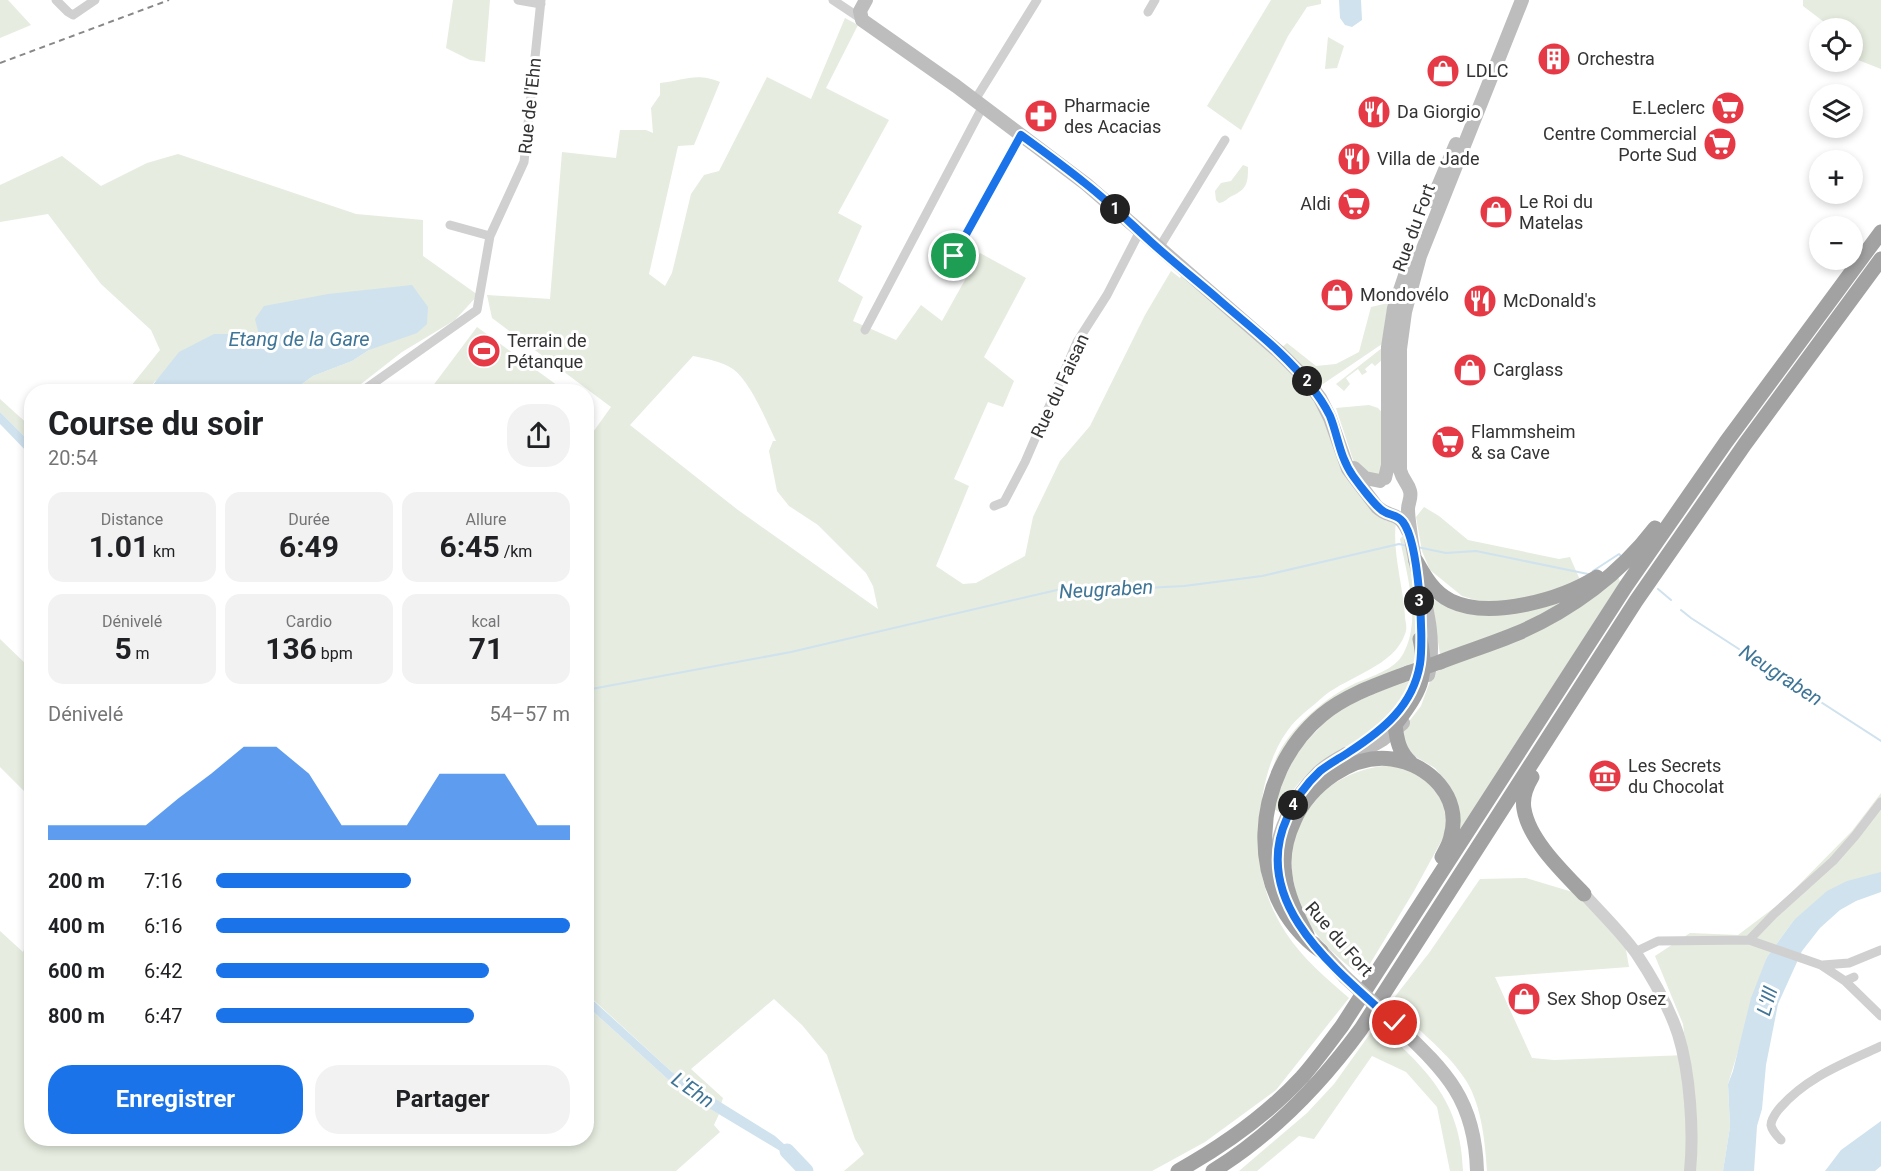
<!DOCTYPE html>
<html lang="fr">
<meta charset="utf-8">
<style>
:root{--surface:#fff;--page:#f2f2f2;--text:#202124;--muted:#757577;--accent:#1a73e8}
body{margin:0;font-family:Roboto,sans-serif;background:var(--page);color:var(--text);height:100vh;display:flex;flex-direction:column;font-size:22px;white-space:nowrap}
*{box-sizing:border-box;margin:0}
p{font-size:20px;color:var(--muted)}
.icon{flex:none;width:33px;height:33px;fill:none;stroke:currentColor;stroke-width:2;stroke-linecap:round;stroke-linejoin:round}
.map{position:relative;flex:1;overflow:hidden}
.drawer{position:absolute;left:24px;top:384px;width:570px;height:762px;display:flex;flex-direction:column;background:var(--surface);border-radius:24px;box-shadow:0 3px 9px #0003}
.drawer>*{flex:none}
.buttons{position:absolute;left:1809px;top:18px;display:grid;gap:12px}
.buttons a{display:grid;place-items:center;width:54px;height:54px;border-radius:50%;background:var(--surface);box-shadow:0 3px 9px #0003;font-size:30px}
.pin{position:absolute;display:grid;place-items:center;width:51px;height:51px;color:#fff;margin:-26px;border:3px solid #fff;border-radius:50%;box-shadow:0 2px 6px #0007}
.km{position:absolute;width:30px;height:30px;margin:-15px;border-radius:50%;background:#222;color:#fff;font-size:16px;line-height:30px;text-align:center}
.round{display:grid;place-items:center;flex:none;width:63px;height:63px;border-radius:24px;background:var(--page)}
.head{display:flex;align-items:center;justify-content:space-between;height:102px;padding:0 24px}
h1{font-size:33px;font-weight:700;line-height:45px}
.stats{display:grid;grid-template-columns:repeat(3,1fr);gap:9px;height:102px;padding:6px 24px}
.stats div{display:grid;align-content:center;border-radius:15px;background:var(--page);text-align:center}
.stats b{font-size:30px;font-weight:700}
.stats small{font-size:16px;font-weight:400}
.stats p{font-size:16px}
.chart{height:168px;padding:12px 24px}
.chart p{display:flex;justify-content:space-between}
.chart svg{width:100%;height:108px;margin-top:6px;fill:var(--accent);opacity:.7}
.cta{display:flex;gap:12px;margin-top:auto;padding:12px 24px}
.cta a{flex:1;height:69px;border-radius:24px;background:var(--accent);color:#fff;font-size:24px;font-weight:700;line-height:69px;text-align:center}
.cta a+a{background:var(--page);color:var(--text)}
ul{padding:0 24px;list-style:none;font-size:20px}
li{display:grid;grid-template-columns:96px 72px 1fr;align-items:center;height:45px}
li i{height:15px;border-radius:8px;background:var(--accent)}
.map>svg:first-child{display:block}
</style>
<div class="map">
<svg width="1881" height="1171" viewBox="0 0 1881 1171">
<rect width="100%" height="100%" fill="#fff"/>
<path fill="#e6ecdf" fill-rule="evenodd" d="M 0,0 L 8,0 L 31,25 L 0,38 Z
M 453,0 L 490,0 L 485,62 L 470,60 L 446,48 Z
M 1271,0 L 1321,0 L 1321,4 L 1307,7 L 1288,36 L 1241,130 L 1207,106 Z
M 1803,0 L 1881,0 L 1881,69 L 1853,58 L 1852,28 L 1832,28 L 1803,6 Z
M 845,18 L 858,25 L 826,88 L 889,120 L 838,213 L 862,226 L 838,281 L 863,297 L 853,321 L 896,340 L 921,305 L 942,321 L 980,253 L 1026,278 L 984,357 L 1014,381 L 1003,407 L 988,402 L 954,479 L 969,486 L 936,566 L 963,584 L 976,583 L 1025,556 L 1033,517 L 1060,461 L 1090,426 L 1145,315 L 1171,271 L 1180,278 L 1182,274 L 1258,339 L 1310,390 L 1381,517 L 1386,521 L 1396,521 C 1392,552 1403,585 1405,616 C 1405,622 1408,627 1405,634 C 1394,666 1349,676 1324,696 C 1312,707 1297,717 1288,730 C 1274,749 1267,771 1263,793 C 1254,843 1257,889 1286,933 C 1303,959 1326,978 1349,998 L 1276,1090 L 1205,1142 L 1152,1171 L 844,1171 L 864,1154 L 855,1139 L 827,1055 L 802,1025 L 774,999 L 691,1069 L 723,1098 L 721,1104 L 672,1072 L 587,994 L 586,442 L 611,407 L 492,318 L 487,295 L 550,299 L 562,152 L 616,158 L 620,130 L 646,130 L 653,133 L 651,108 L 660,95 L 660,83 C 684,81 695,72 720,82 L 694,145 L 678,146 L 649,274 L 665,286 L 672,273 L 691,194 L 704,175 L 719,171 L 767,77 L 811,99 ZM 693,356 C 707,359 721,361 733,369 C 750,381 767,422 776,441 L 773,441 L 769,451 L 777,491 L 789,506 L 818,525 L 866,573 L 873,586 L 878,609 L 738,510 L 630,425 Z
M 1328,37 L 1344,46 L 1337,68 L 1325,69 Z
M 178,154 L 356,214 L 423,220 L 423,256 L 478,295 L 455,320 L 402,352 L 352,391 L 292,391 L 313,376 L 352,361 L 369,350 L 260,339 L 253,348 L 241,348 L 155,381 L 148,391 L 127,391 L 160,350 L 151,330 L 101,284 L 48,214 L 0,222 L 0,185 L 62,156 L 101,186 L 147,163 Z
M 1243,165 L 1248,167 C 1248,183 1247,189 1232,196 C 1227,198 1226,202 1219,203 L 1216,200 L 1215,191 L 1221,183 L 1231,181 Z
M 1388,303 L 1382,344 L 1323,384 L 1281,348 L 1287,343 L 1316,366 L 1336,364 L 1359,352 L 1371,307 Z
M 477,327 L 565,391 L 429,391 Z
M 1382,348 L 1382,360 L 1375,366 L 1372,363 L 1365,369 L 1367,372 L 1362,375 L 1358,369 L 1346,378 L 1350,384 L 1344,391 L 1336,384 Z
M 0,399 L 31,427 L 31,443 L 0,412 Z
M 1369,405 L 1378,408 L 1385,416 L 1382,472 L 1378,476 L 1355,466 L 1336,408 Z
M 1424,507 L 1439,516 L 1468,540 L 1559,559 L 1570,557 L 1580,580 L 1546,594 L 1500,602 L 1482,602 L 1462,596 L 1430,570 L 1422,551 L 1416,517 Z
M 1404,535 C 1411,573 1423,628 1413,665 L 1363,686 L 1272,772 C 1278,738 1320,701 1350,686 C 1365,678 1387,673 1399,660 C 1405,653 1410,639 1411,630 C 1416,604 1405,566 1400,539 Z
M 1618,576 L 1620,582 L 1457,836 L 1446,782 L 1435,768 L 1409,753 L 1403,741 L 1404,728 L 1421,706 L 1433,673 L 1480,653 Z
M 1431,598 L 1444,605 L 1563,598 L 1565,602 L 1532,622 L 1440,654 Z
M 0,639 L 31,669 L 32,794 L 29,796 L 0,767 Z
M 1411,678 C 1402,726 1347,741 1313,769 C 1298,782 1289,795 1279,812 L 1272,808 L 1275,795 L 1300,748 L 1337,710 Z
M 1404,766 L 1420,774 L 1442,798 L 1447,824 L 1443,838 L 1414,891 L 1362,977 C 1340,960 1320,942 1305,918 C 1299,908 1296,894 1294,883 C 1281,825 1319,778 1376,767 C 1385,765 1395,766 1404,766 Z
M 1881,793 L 1881,873 L 1794,920 L 1767,957 L 1728,1084 L 1730,1127 L 1723,1171 L 1487,1171 C 1485,1142 1482,1108 1467,1082 C 1450,1054 1414,1026 1390,1003 L 1429,953 L 1480,879 L 1526,878 L 1589,897 L 1624,938 L 1629,967 L 1495,977 L 1532,1058 L 1554,1060 L 1687,1055 L 1683,1024 L 1655,956 L 1690,933 L 1738,935 L 1783,901 L 1852,831 Z
M 0,931 L 23,952 L 28,937 L 31,935 L 32,1138 L 586,1138 L 587,1006 L 682,1092 L 719,1114 L 714,1125 L 720,1132 L 676,1171 L 0,1171 Z
M 1377,1024 C 1426,1069 1461,1100 1463,1171 L 1450,1171 L 1437,1107 L 1406,1072 L 1372,1056 L 1314,1139 L 1299,1136 L 1257,1171 L 1239,1171 L 1307,1113 L 1334,1084 Z"/>
<path fill="#cfe2ee" d="M 1339,0 L 1361,0 L 1362,20 L 1352,27 L 1345,25 L 1340,18 Z
M 412,285 L 428,307 L 427,324 L 417,333 L 369,350 L 352,361 L 313,376 L 292,391 L 148,391 L 179,352 L 214,334 L 237,334 L 241,348 L 253,348 L 260,339 L 255,319 L 264,306 L 328,294 Z
M 0,412 L 31,443 L 31,456 L 0,424 Z
M 1881,872 L 1881,892 L 1856,901 L 1840,910 L 1820,928 L 1802,951 L 1778,1004 L 1766,1065 L 1762,1109 L 1757,1126 L 1754,1171 L 1723,1171 L 1730,1127 L 1728,1084 L 1733,1071 L 1751,998 L 1767,957 L 1794,920 L 1827,891 L 1847,881 Z
M 586,994 L 672,1072 L 775,1136 L 804,1162 L 798,1166 L 782,1152 L 682,1092 L 587,1006 Z
M 1881,1121 L 1881,1166 L 1875,1171 L 1825,1171 L 1841,1150 Z"/>
<g fill="none" stroke-linecap="round" stroke-linejoin="round">
<path stroke="#cfe2ee" stroke-width="2" d="M 1417,547 L 1446,553 L 1476,551 L 1588,574
M 1593,571 L 1619,554 L 1622,557
M 1658,589 L 1671,600
M 1681,610 L 1691,618 L 1881,741
M 586,690 L 791,652 L 1057,590 L 1126,589 L 1184,586 L 1262,576 L 1399,544 L 1408,546"/>
<path stroke="#cfe2ee" stroke-width="15" d="M 787,1151 L 806,1171"/>
<path stroke="#d0d0d0" stroke-width="9" d="M 56,0 L 68,12 L 73,15 L 95,0
M 518,0 L 541,4
M 833,0 L 860,18
M 1148,12 L 1155,0
M 975,100 L 1037,0
M 450,225 L 490,236
M 1159,248 L 1225,140
M 954,256 L 1021,135
M 865,330 L 983,106
M 361,392 L 477,310 L 490,236 L 524,162 L 541,0
M 994,506 L 1004,502 L 1025,462 L 1077,342 L 1107,295 L 1140,231
M 1749,940 L 1774,914 L 1833,861 L 1855,836 L 1881,802
M 1635,952 L 1658,941 L 1749,940 L 1821,965 L 1845,981 L 1854,977
M 1823,965 L 1849,963 L 1881,950
M 1845,981 L 1881,1016
M 1781,1140 C 1777,1136 1772,1131 1771,1125 C 1771,1119 1776,1113 1779,1109 C 1806,1077 1845,1063 1881,1046"/>
<path stroke="#d0d0d0" stroke-width="12" d="M 1584,894 C 1601,913 1621,932 1636,953 C 1652,977 1669,1007 1678,1034 C 1690,1072 1694,1132 1690,1171"/>
<path stroke="#bdbdbd" stroke-width="14" d="M 866,0 L 860,11 L 862,20 L 956,86 L 1086,184 L 1279,352 L 1303,376 L 1320,398 L 1330,418 L 1348,469 L 1377,507 C 1391,520 1397,509 1408,531
M 1432,201 L 1456,144
M 1354,468 L 1365,478 L 1380,481
M 1385,478 L 1388,465 L 1388,347 L 1394,308 L 1412,255
M 1428,675 C 1439,629 1417,582 1411,537 C 1410,528 1408,518 1408,509 C 1408,503 1412,498 1410,491 C 1408,483 1403,481 1400,470 L 1400,349 L 1405,312 L 1420,256 L 1522,0
M 1339,765 L 1382,740 L 1403,723
M 1294,802 L 1314,784
M 1277,871 C 1273,835 1293,798 1318,773 C 1326,765 1336,760 1346,754
M 1314,943 L 1345,977
M 1395,1023 C 1445,1071 1475,1098 1477,1171"/>
<path stroke="#a2a2a2" stroke-width="15" d="M 1416,561 C 1425,577 1434,593 1451,601 C 1491,620 1562,599 1597,577
M 1440,662 C 1465,652 1492,644 1518,633 C 1571,610 1620,574 1655,528
M 1411,763 C 1399,752 1397,741 1395,725 C 1418,693 1429,680 1420,639
M 1532,777 C 1526,787 1522,798 1524,809 C 1529,840 1563,872 1584,894
M 1307,935 C 1298,917 1287,896 1285,875 C 1282,856 1286,838 1294,821 C 1309,786 1352,753 1392,759 C 1429,764 1462,797 1451,836 C 1450,843 1445,851 1442,857
M 1321,951 C 1242,894 1250,775 1322,715 C 1346,695 1379,684 1408,673
M 1178,1171 C 1223,1146 1267,1115 1302,1077 C 1316,1061 1329,1043 1342,1026 L 1626,586 L 1726,442 L 1881,232
M 1213,1171 C 1273,1134 1320,1085 1361,1029 L 1636,601 L 1745,444 L 1881,259"/>
<path stroke="#888" stroke-width="2" stroke-dasharray="6 4.5" stroke-linecap="butt" d="M 0,63 L 169,0"/>
<path stroke="#bdbdbd" stroke-width="14" d="M 1345,977 L 1395,1023"/>
<path stroke="#a2a2a2" stroke-width="15" d="M 1408,673 L 1440,662"/>
</g>
<g fill="none" stroke-linecap="round" stroke-linejoin="round">
<g stroke="#fff" stroke-width="12">
<path id="route" d="M 954,256 L 1021,135 C 1043,151 1065,167 1086,184 C 1109,202 1130,223 1151,242 C 1173,262 1196,280 1218,299 C 1250,327 1285,353 1311,387 C 1319,396 1325,406 1330,416 C 1338,436 1340,458 1353,476 C 1358,483 1376,507 1383,511 C 1390,516 1397,514 1403,522 C 1419,543 1424,637 1420,664 C 1413,706 1383,730 1349,752 C 1340,758 1329,764 1320,771 C 1306,784 1294,801 1287,818 C 1248,904 1339,972 1395,1023"/>
</g>
<use href="#route" stroke="#1a73e8" stroke-width="8"/>
</g>
<defs>
<g id="building-disc" transform="scale(1.725)"><circle r="9.5" fill="#e63946" stroke="#fff"/><path d="M-4-6H4V6H1V3H-1V6H-4ZM-2.5-4.3h1.7v1.8h-1.7ZM.8-4.3h1.7v1.8H.8ZM-2.5-1h1.7V.8h-1.7ZM.8-1h1.7V.8H.8Z" fill="#fff"/></g>
<g id="shop-disc" transform="scale(1.725)"><circle r="9.5" fill="#e63946" stroke="#fff"/><path d="M-5-2.5h2.3a2.7 3.5 0 0 1 5.4 0H5L5.5 6h-11ZM-1.5-2.5h3a1.5 2.3 0 0 0-3 0Z" fill="#fff"/></g>
<g id="supermarket-disc" transform="scale(1.725)"><circle r="9.5" fill="#e63946" stroke="#fff"/><path d="M-6-5.5h2.5l.6 2H6L4.5 2H-2.5L-4.4-4H-6ZM-1.5 3.2a1.3 1.3 0 1 0 .1 0ZM3 3.2a1.3 1.3 0 1 0 .1 0Z" fill="#fff"/></g>
<g id="restaurant-disc" transform="scale(1.725)"><circle r="9.5" fill="#e63946" stroke="#fff"/><path d="M-5-6h1v4h1v-4h1v4h1v-4h1v5L-1.5 .5V6h-2V.5L-5-1ZM5-6V6H3V1.5H1.5Q1.5-4 5-6Z" fill="#fff"/></g>
<g id="pharmacy-disc" transform="scale(1.725)"><circle r="9.5" fill="#e63946" stroke="#fff"/><path d="M-2-6h4v4h4v4h-4v4h-4v-4h-4v-4h4Z" fill="#fff"/></g>
<g id="stadium-disc" transform="scale(1.725)"><circle r="9.5" fill="#e63946" stroke="#fff"/><path d="M0-5a6.5 5 0 1 0 0 10a6.5 5 0 1 0 0-10ZM-3.5-1.8h7v3.6h-7Z" fill="#fff"/></g>
<g id="museum-disc" transform="scale(1.725)"><circle r="9.5" fill="#e63946" stroke="#fff"/><path d="M0-6L6-3V-2H-6V-3ZM-5-1h2V3h-2ZM-1-1h2V3h-2ZM3-1h2V3H3ZM-6 4H6V6H-6Z" fill="#fff"/></g>
</defs>
<g fill-rule="evenodd">
<use href="#building-disc" x="1554" y="59"/>
<use href="#shop-disc" x="1443" y="71"/>
<use href="#supermarket-disc" x="1728" y="108"/>
<use href="#restaurant-disc" x="1374" y="112"/>
<use href="#pharmacy-disc" x="1041" y="116"/>
<use href="#supermarket-disc" x="1720" y="144"/>
<use href="#restaurant-disc" x="1354" y="159"/>
<use href="#supermarket-disc" x="1354" y="204"/>
<use href="#shop-disc" x="1496" y="212"/>
<use href="#shop-disc" x="1337" y="295"/>
<use href="#restaurant-disc" x="1480" y="301"/>
<use href="#stadium-disc" x="484" y="351"/>
<use href="#shop-disc" x="1470" y="370"/>
<use href="#supermarket-disc" x="1448" y="442"/>
<use href="#museum-disc" x="1605" y="776"/>
<use href="#shop-disc" x="1524" y="999"/>
</g>
<g text-anchor="middle" stroke-width="6" stroke-linejoin="round" paint-order="stroke">
<g font-size="18" fill="#333" stroke="#fff" text-anchor="start">
<text x="1577" y="65">Orchestra</text>
<text x="1466" y="77">LDLC</text>
<text x="1064" y="112">Pharmacie<tspan x="1064" dy="21">des Acacias</tspan></text>
<text x="1705" y="114" text-anchor="end">E.Leclerc</text>
<text x="1397" y="118">Da Giorgio</text>
<text x="1697" y="140" text-anchor="end">Centre Commercial<tspan x="1697" dy="21">Porte Sud</tspan></text>
<text x="1377" y="165">Villa de Jade</text>
<text x="1519" y="208">Le Roi du<tspan x="1519" dy="21">Matelas</tspan></text>
<text x="1331" y="210" text-anchor="end">Aldi</text>
<text x="1360" y="301">Mondovélo</text>
<text x="1503" y="307">McDonald's</text>
<text x="507" y="347">Terrain de<tspan x="507" dy="21">Pétanque</tspan></text>
<text x="1493" y="376">Carglass</text>
<text x="1471" y="438">Flammsheim<tspan x="1471" dy="21">&amp; sa Cave</tspan></text>
<text x="1628" y="772">Les Secrets<tspan x="1628" dy="21">du Chocolat</tspan></text>
<text x="1547" y="1005">Sex Shop Osez</text>
</g>
<g font-size="18" fill="#333" stroke="#fff">
<text transform="translate(530 106) rotate(-84)" y="6">Rue de l'Ehn</text>
<text transform="translate(1414 228) rotate(-70)" y="6">Rue du Fort</text>
<text transform="translate(1060 386) rotate(-65)" y="6">Rue du Faisan</text>
<text transform="translate(1339 939) rotate(49)" y="6">Rue du Fort</text>
</g>
<g font-size="20" font-style="italic" fill="#3f7597" stroke="#fff">
<text x="299" y="346">Etang de la Gare</text>
<text transform="translate(1106 589) rotate(-3)" y="7">Neugraben</text>
<text transform="translate(1781 675) rotate(33)" y="7">Neugraben</text>
<text transform="translate(1767 1001) rotate(-73)" y="7">L'Ill</text>
<text transform="translate(693 1090) rotate(35)" y="7">L'Ehn</text>
</g>
</g>
</svg>
<div class="buttons">
<a><svg class="icon" aria-label="locate" viewBox="0 0 24 24"><circle cx="12" cy="12" r="6"/><path d="M12 2v4M12 18v4M2 12h4M18 12h4"/></svg></a>
<a><svg class="icon" aria-label="layers" viewBox="0 0 24 24"><path d="M12 4l9 5-9 5-9-5zM3 14l9 5 9-5"/></svg></a>
<a>+</a>
<a>−</a>
</div>
<div class="pin" style="left:954px;top:256px;background:#1e9e55"><svg class="icon" aria-label="arrive" viewBox="0 0 24 24"><path d="M6 21V4h12l-3 4 3 4H6"/></svg></div>
<div class="pin" style="left:1395px;top:1023px;background:#d93025"><svg class="icon" aria-label="check" viewBox="0 0 24 24"><path d="M5 12l5 5 9-10"/></svg></div>
<b class="km" style="left:1115px;top:209px">1</b>
<b class="km" style="left:1307px;top:381px">2</b>
<b class="km" style="left:1419px;top:601px">3</b>
<b class="km" style="left:1293px;top:805px">4</b>
<section class="drawer">
<div class="head"><div><h1>Course du soir</h1><p>20:54</p></div><a class="round"><svg class="icon" aria-label="share" viewBox="0 0 24 24"><path d="M12 15V3M7 8l5-5 5 5M5 13v7h14v-7"/></svg></a></div>
<div class="stats">
<div><p>Distance</p><b>1.01<small> km</small></b></div>
<div><p>Durée</p><b>6:49</b></div>
<div><p>Allure</p><b>6:45<small> /km</small></b></div>
</div>
<div class="stats">
<div><p>Dénivelé</p><b>5<small> m</small></b></div>
<div><p>Cardio</p><b>136<small> bpm</small></b></div>
<div><p>kcal</p><b>71</b></div>
</div>
<div class="chart"><p><span>Dénivelé</span>54–57 m</p>
<svg viewBox="0 0 160 44" preserveAspectRatio="none"><path d="M0 44V38L10 38L20 38L30 38L40 27L50 17L60 6L70 6L80 17L90 38L100 38L110 38L120 17L130 17L140 17L150 38L160 38V44z"/></svg>
</div>
<ul>
<li><b>200 m</b>7:16<i style="width:55%"></i></li>
<li><b>400 m</b>6:16<i style="width:100%"></i></li>
<li><b>600 m</b>6:42<i style="width:77%"></i></li>
<li><b>800 m</b>6:47<i style="width:73%"></i></li>
</ul>
<div class="cta"><a>Enregistrer</a><a>Partager</a></div>
</section>
</div>
